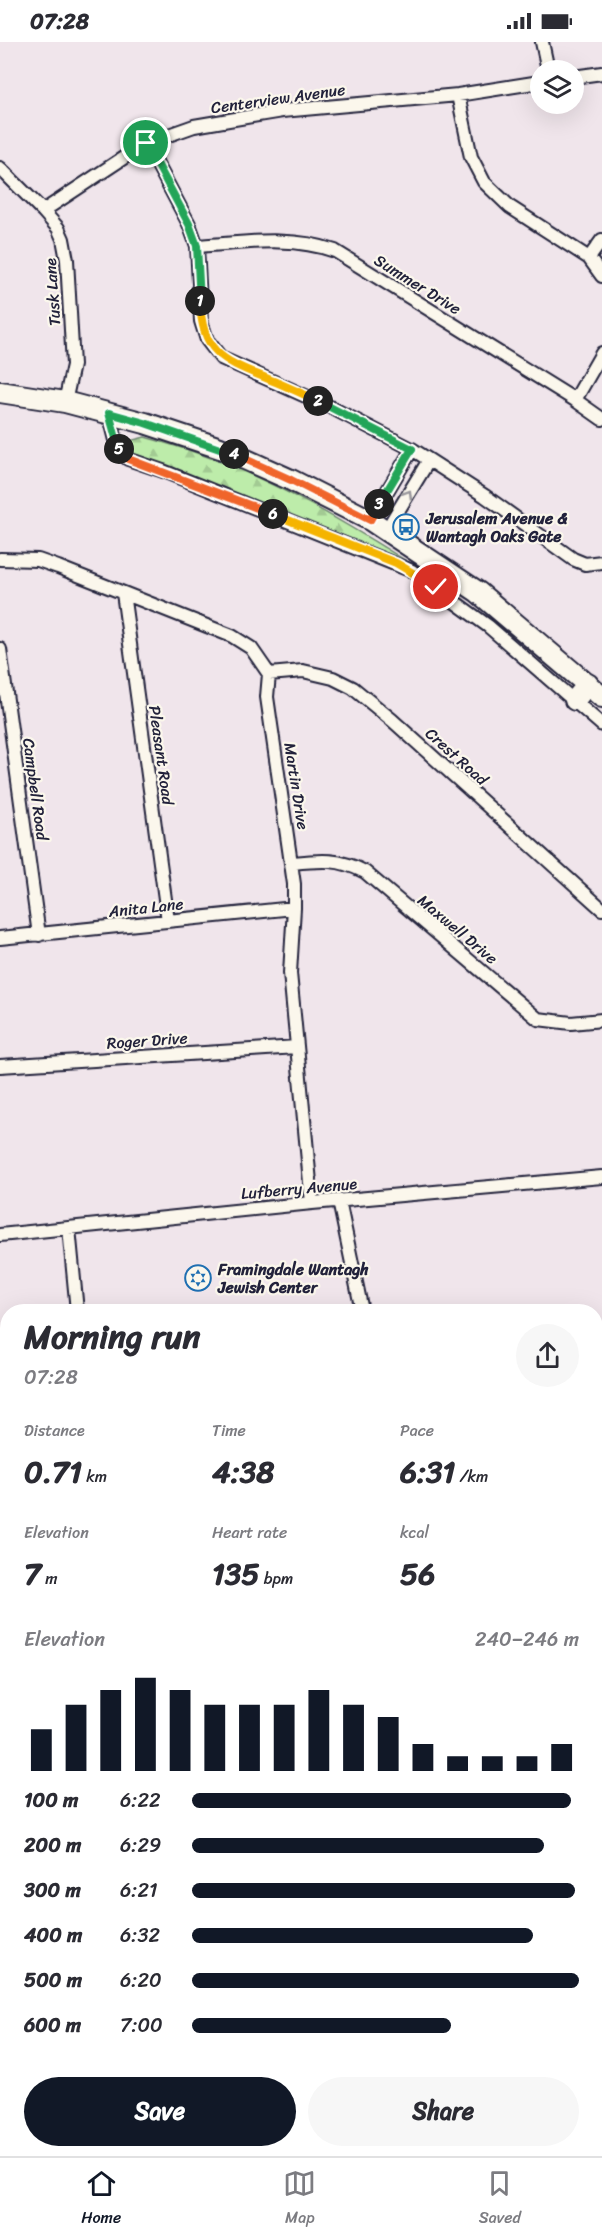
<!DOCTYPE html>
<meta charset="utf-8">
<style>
:root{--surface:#fff;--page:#f7f7f7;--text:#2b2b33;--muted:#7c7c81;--line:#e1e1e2;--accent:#111827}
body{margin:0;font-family:Sriracha,sans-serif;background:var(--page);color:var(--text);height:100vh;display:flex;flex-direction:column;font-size:22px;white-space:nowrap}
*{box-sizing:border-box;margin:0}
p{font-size:20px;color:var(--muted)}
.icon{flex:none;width:33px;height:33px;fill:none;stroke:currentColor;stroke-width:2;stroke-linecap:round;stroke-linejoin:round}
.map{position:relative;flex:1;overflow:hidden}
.details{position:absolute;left:0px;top:1262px;width:603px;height:854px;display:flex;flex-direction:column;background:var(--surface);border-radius:24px 24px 0 0;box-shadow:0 6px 24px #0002}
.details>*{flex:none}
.buttons{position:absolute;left:530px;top:18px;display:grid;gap:12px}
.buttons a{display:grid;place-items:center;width:54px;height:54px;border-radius:50%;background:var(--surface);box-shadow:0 6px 24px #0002;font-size:30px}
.pin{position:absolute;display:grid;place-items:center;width:51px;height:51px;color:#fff;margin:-26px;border:3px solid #fff;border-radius:50%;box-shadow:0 2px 6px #0007}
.km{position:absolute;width:30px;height:30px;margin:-15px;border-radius:50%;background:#222;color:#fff;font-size:16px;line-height:30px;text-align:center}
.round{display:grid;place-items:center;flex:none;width:63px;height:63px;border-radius:32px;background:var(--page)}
.head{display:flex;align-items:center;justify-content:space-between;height:102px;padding:0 24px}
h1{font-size:33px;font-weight:700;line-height:45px}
.stats{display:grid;grid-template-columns:repeat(3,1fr);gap:9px;height:102px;padding:6px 24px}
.stats div{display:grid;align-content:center}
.stats b{font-size:30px;font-weight:700}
.stats small{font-size:16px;font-weight:400}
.stats p{font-size:16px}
.chart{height:168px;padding:12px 24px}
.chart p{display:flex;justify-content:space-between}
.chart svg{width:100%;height:108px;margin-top:6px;stroke:var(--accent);stroke-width:6}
.button{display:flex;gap:12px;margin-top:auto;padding:12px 24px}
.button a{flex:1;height:69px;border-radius:36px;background:var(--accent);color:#fff;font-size:24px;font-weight:700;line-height:69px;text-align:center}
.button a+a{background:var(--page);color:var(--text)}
ul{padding:0 24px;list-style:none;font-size:20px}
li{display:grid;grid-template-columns:96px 72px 1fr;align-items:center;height:45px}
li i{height:15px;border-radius:8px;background:var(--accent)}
.status{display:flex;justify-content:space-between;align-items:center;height:42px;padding:0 30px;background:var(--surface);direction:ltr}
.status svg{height:16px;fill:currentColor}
.dock{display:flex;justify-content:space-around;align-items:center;height:84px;border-top:2px solid var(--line);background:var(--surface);font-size:16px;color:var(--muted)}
.dock a{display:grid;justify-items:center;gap:3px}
.dock .on{color:var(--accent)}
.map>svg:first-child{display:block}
</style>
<div class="status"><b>07:28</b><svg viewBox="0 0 49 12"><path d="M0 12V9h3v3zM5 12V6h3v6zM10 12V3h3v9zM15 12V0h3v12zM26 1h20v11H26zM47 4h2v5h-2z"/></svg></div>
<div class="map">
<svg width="602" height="2114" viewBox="0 0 602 2114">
<defs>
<pattern id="forest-firs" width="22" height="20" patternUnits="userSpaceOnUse" patternTransform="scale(1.5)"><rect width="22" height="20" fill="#bdecaa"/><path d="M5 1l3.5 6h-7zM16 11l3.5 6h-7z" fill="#a2ca93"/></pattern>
</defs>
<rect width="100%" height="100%" fill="#f0e5eb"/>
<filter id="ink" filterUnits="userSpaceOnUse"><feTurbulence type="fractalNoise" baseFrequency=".0167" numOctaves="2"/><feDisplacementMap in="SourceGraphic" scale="12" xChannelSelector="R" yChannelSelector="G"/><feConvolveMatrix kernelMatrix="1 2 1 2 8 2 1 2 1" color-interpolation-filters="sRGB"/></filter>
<g filter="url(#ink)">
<path fill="#bdecaa" stroke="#708772" stroke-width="1.5" d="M 0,1901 L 8,1901 L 7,1945 L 0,1965 Z"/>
<path fill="url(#forest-firs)" stroke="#708772" stroke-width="1.5" d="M 145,395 C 162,400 180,405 197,411 C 278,439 352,485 424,530 L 349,496 L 129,411 L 129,399 Z"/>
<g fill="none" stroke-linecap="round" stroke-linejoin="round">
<g stroke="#22223b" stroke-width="16">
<path id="minor" d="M 542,0 L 548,28
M 573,35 L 602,31
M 458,53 L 471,115 L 484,140 L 510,165 L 589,216 L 602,234
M 146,101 L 189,182 L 197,204 L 201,279 L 207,298 L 221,316 L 330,365 L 412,407 L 485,454 L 573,517 L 585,522 L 602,520
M 0,126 L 43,169 L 58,186 L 63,197 L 67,218 L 73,323 L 65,360
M 43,169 L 146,101 L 194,84 L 282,69 L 458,53 L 540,40
M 197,204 C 243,201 291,193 335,209 L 575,358 L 602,377
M 589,216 L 602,198
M 575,358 L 602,311
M 109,371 L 119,410 L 128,417 L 163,429 L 412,529 L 488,584 L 602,683
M 370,478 L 412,407
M 387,487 L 429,418
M 0,517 L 38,518 L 58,525 L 232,594 L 251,606 L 269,632 L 267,655 L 294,842 L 294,866 L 290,931 L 312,1161
M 123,551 L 168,879
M 0,607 L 39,893
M 269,632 L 303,629 L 333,636 L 353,646 L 392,678 L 602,867
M 292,821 C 321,818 339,816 365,830 L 538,977 L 571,981 L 602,978
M 0,896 L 294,866
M 0,1024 L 297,1005
M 339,1159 L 362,1269
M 69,1186 L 77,1269
M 0,1193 L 312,1161 L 602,1135
M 596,1310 L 602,1310
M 0,1471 L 8,1471
M 0,1625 L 8,1626
M 596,1640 L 602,1641
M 0,1781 L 8,1781
M 0,1984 L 8,1984
M 596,2091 L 602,2094
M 420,2108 L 421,2114
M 111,2114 L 111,2108
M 271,2114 L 273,2108"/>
</g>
<g stroke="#22223b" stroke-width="24">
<path id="primary" d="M 0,350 L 65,360 L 145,381 L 220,406 L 291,438 L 370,478 L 478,550 L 602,655
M 575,658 L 588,642"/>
</g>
<use href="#minor" stroke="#fbf7ec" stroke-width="12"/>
<use href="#primary" stroke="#fbf7ec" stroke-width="20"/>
</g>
<defs><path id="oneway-chevron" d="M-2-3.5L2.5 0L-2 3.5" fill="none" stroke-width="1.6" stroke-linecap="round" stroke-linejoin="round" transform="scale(1.5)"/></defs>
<use stroke="#99979c" href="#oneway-chevron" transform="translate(408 452) rotate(-59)"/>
</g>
<g fill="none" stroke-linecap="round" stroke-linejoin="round" filter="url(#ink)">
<g stroke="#fff" stroke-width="12">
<path id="split-1" d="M 146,101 L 189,182 L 197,204 L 200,259"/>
</g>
<g stroke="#fff" stroke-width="12">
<path id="split-2" d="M 200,259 C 202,311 222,318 266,336 C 284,343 301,351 318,359"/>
</g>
<g stroke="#fff" stroke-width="12">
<path id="split-3" d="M 318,359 L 412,407 L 379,462"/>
</g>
<g stroke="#fff" stroke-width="12">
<path id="split-4" d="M 234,412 L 291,438 L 370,478 L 379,462"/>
</g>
<g stroke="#fff" stroke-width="12">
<path id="split-5" d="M 119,407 L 109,371 L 145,381 L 234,412"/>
</g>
<g stroke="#fff" stroke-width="12">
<path id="split-6" d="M 119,407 L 119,410 L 128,417 L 273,472"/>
</g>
<g stroke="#fff" stroke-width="12">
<path id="split-7" d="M 273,472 L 396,521 L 436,545"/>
</g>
<use href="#split-1" stroke="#22a559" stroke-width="8"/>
<use href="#split-2" stroke="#f5b400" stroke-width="8"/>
<use href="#split-3" stroke="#22a559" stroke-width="8"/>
<use href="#split-4" stroke="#f0652b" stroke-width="8"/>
<use href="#split-5" stroke="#22a559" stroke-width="8"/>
<use href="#split-6" stroke="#f0652b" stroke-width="8"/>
<use href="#split-7" stroke="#f5b400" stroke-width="8"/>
</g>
<defs>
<g id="bus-ring" transform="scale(1.35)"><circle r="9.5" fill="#fbf7ec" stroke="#1f6fb2" stroke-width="1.5"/><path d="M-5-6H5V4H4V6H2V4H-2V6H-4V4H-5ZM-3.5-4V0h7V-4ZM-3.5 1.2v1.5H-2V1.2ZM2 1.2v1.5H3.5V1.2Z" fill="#1f6fb2"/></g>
<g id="synagogue-ring" transform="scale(1.35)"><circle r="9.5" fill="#fbf7ec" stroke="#1f6fb2" stroke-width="1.5"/><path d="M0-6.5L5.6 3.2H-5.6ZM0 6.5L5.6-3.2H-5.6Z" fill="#1f6fb2"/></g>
</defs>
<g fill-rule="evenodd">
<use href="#bus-ring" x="406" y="485"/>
<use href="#synagogue-ring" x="198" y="1236"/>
</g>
<g text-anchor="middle" stroke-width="4.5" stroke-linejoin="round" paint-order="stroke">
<g font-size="16" fill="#22223b" stroke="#fbf7ec">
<text transform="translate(278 56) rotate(-8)" y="6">Centerview Avenue</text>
<text transform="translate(418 242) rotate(32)" y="6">Summer Drive</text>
<text transform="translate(52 250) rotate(-94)" y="6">Tusk Lane</text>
<text transform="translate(162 713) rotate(82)" y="6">Pleasant Road</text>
<text transform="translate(457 714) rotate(42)" y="6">Crest Road</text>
<text transform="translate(297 744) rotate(81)" y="6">Martin Drive</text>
<text transform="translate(36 747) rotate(82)" y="6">Campbell Road</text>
<text transform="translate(146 865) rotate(-6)" y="6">Anita Lane</text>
<text transform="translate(458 887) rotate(40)" y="6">Maxwell Drive</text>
<text transform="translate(147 998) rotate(-4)" y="6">Roger Drive</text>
<text transform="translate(299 1146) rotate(-5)" y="6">Lufberry Avenue</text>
</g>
<g font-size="16" font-weight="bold" fill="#22223b" stroke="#fbf7ec" text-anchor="start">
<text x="426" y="482">Jerusalem Avenue &amp;<tspan x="426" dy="18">Wantagh Oaks Gate</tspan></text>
<text x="218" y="1233">Framingdale Wantagh<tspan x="218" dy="18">Jewish Center</tspan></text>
</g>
</g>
</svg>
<div class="buttons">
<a><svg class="icon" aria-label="layers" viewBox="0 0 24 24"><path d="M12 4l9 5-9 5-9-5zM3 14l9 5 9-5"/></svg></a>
</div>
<div class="pin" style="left:146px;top:101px;background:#1e9e55"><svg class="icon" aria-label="arrive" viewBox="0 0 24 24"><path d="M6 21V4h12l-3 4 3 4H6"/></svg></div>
<div class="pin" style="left:436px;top:545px;background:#d93025"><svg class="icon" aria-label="check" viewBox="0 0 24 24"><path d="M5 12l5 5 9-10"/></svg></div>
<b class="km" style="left:200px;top:259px">1</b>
<b class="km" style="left:318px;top:359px">2</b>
<b class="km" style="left:379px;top:462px">3</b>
<b class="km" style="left:234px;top:412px">4</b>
<b class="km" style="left:119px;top:407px">5</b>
<b class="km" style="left:273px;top:472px">6</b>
<section class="details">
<div class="head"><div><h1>Morning run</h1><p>07:28</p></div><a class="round"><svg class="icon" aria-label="share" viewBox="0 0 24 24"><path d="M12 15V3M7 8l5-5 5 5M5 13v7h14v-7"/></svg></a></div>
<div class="stats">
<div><p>Distance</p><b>0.71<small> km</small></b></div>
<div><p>Time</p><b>4:38</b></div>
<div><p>Pace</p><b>6:31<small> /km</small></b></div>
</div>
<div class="stats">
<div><p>Elevation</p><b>7<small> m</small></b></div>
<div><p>Heart rate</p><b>135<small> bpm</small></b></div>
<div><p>kcal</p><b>56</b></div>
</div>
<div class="chart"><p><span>Elevation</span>240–246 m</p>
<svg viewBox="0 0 160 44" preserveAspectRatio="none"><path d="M5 44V27M15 44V17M25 44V11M35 44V6M45 44V11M55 44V17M65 44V17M75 44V17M85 44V11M95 44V17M105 44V22M115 44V33M125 44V38M135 44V38M145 44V38M155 44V33"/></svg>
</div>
<ul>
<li><b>100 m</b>6:22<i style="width:98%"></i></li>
<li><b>200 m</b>6:29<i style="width:91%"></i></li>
<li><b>300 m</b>6:21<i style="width:99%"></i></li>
<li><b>400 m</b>6:32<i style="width:88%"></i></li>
<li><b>500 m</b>6:20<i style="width:100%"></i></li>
<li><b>600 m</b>7:00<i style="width:67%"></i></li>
</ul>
<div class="button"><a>Save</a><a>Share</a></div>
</section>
</div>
<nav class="dock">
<a class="on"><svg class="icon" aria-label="home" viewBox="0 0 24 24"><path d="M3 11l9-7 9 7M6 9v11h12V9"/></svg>Home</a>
<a><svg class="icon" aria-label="map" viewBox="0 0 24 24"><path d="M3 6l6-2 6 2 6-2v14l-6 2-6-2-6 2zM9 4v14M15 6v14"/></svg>Map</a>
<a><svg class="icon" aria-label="saved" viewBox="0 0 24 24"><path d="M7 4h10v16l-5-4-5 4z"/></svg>Saved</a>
</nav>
